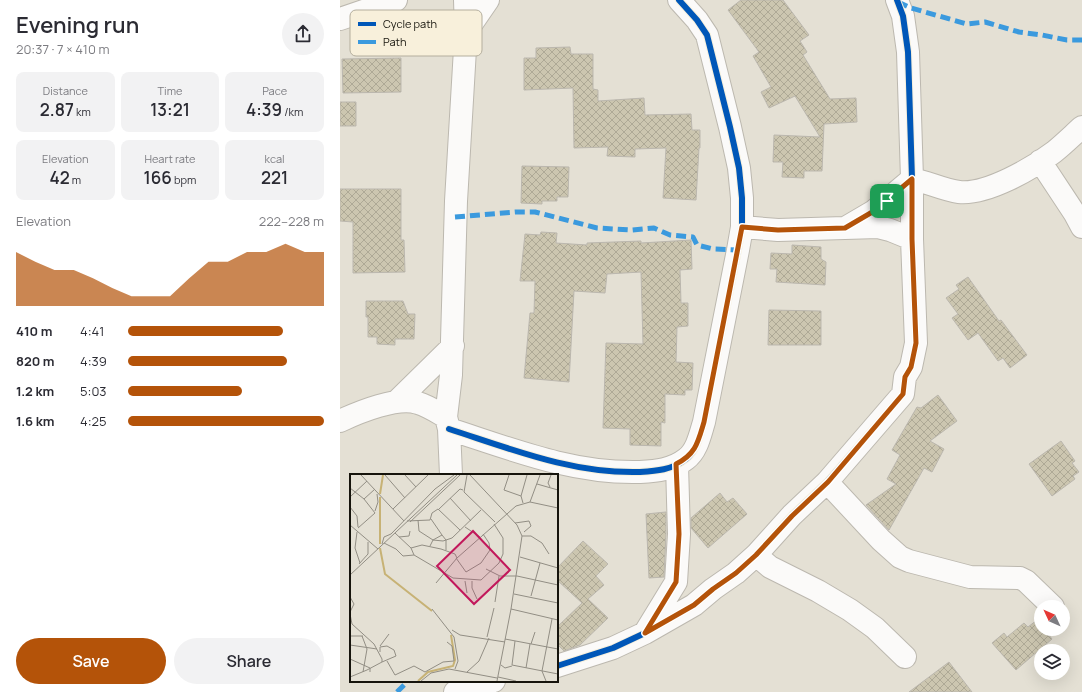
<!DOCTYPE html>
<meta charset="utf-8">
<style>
:root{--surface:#fff;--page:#f2f2f3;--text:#2b2b33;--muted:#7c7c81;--accent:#b45309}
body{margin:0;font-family:Manrope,sans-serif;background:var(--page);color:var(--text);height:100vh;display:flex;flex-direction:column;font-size:15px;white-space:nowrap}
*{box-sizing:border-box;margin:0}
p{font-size:13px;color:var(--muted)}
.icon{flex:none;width:22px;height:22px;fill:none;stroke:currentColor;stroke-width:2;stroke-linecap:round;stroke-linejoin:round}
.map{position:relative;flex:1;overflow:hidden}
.panel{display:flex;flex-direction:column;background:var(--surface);width:340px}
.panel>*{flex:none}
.needle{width:26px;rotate:314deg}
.tools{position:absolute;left:694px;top:600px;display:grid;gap:8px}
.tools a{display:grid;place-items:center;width:36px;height:36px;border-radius:50%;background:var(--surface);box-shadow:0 4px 16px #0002;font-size:20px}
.pin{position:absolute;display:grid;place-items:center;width:34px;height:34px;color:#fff;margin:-17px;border-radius:8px;box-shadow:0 2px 6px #0006}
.round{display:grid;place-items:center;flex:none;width:42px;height:42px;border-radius:21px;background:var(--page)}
.overview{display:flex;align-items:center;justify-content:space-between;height:68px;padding:0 16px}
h1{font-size:22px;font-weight:600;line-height:30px}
.stats{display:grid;grid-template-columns:repeat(3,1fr);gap:6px;height:68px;padding:4px 16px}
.stats div{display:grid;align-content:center;border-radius:8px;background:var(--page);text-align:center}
.stats b{font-size:17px;font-weight:600}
.stats small{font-size:11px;font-weight:400}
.stats p{font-size:11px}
.chart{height:112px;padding:8px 16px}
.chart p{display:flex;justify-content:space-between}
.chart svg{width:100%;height:72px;margin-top:4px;fill:var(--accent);opacity:.7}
.cta{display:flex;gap:8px;margin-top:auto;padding:8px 16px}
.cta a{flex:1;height:46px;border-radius:24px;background:var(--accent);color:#fff;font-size:16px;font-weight:600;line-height:46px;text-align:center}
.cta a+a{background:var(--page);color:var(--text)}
ul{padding:0 16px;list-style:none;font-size:13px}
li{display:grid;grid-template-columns:64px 48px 1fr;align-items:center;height:30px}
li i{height:10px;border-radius:5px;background:var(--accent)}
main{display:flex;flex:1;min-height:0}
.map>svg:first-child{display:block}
</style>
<main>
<section class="panel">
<div class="overview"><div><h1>Evening run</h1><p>20:37 · 7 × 410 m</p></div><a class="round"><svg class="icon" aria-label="share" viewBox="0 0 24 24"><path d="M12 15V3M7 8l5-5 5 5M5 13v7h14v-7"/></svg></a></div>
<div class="stats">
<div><p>Distance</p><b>2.87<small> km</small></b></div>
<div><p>Time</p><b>13:21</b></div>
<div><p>Pace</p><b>4:39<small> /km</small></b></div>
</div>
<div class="stats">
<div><p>Elevation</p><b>42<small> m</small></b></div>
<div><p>Heart rate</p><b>166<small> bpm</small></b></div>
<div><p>kcal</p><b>221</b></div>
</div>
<div class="chart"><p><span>Elevation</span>222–228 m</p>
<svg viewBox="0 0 160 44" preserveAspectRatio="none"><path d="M0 44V11L10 17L20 22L30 22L40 27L50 33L60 38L70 38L80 38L90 27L100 17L110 17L120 11L130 11L140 6L150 11L160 11V44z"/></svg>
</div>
<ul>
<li><b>410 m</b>4:41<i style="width:79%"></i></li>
<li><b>820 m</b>4:39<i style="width:81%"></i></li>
<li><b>1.2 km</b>5:03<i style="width:58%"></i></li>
<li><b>1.6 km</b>4:25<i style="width:100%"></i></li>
</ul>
<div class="cta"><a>Save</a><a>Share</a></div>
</section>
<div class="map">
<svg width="742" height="692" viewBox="0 0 742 692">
<defs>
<pattern id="building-cross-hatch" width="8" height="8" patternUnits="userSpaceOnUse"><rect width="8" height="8" fill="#ccc6b0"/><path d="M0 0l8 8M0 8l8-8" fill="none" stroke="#aea996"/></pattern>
</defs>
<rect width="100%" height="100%" fill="#e4e0d4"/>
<path fill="url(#building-cross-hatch)" stroke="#bbb7ae" d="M 401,0 L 443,0 L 469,35 L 460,41 L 467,52 L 463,55 L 490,99 L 516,98 L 517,122 L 484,124 L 482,171 L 464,171 L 464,178 L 442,177 L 443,162 L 433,162 L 434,135 L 480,137 L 455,96 L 429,108 L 421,92 L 431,87 L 413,56 L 419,52 L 388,10 Z
M 230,47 L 231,54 L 253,54 L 253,89 L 258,90 L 258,101 L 304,98 L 305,115 L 351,114 L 352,130 L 360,130 L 360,148 L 359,148 L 356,200 L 323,198 L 326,148 L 295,149 L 295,157 L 267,156 L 268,147 L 234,148 L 233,88 L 184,90 L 184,58 L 196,58 L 196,48 Z
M 61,58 L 61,92 L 3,93 L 2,59 Z
M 0,102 L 16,102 L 16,126 L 0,126 Z
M 182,166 L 229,167 L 228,197 L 217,197 L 217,201 L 202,201 L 202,204 L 181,203 Z
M 0,189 L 61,189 L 61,240 L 64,240 L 65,272 L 13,273 L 13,222 L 0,221 Z
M 201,232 L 217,233 L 216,243 L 247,245 L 247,243 L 301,241 L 301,243 L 351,240 L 352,269 L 340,270 L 341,303 L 348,303 L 348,326 L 337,327 L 336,362 L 353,363 L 352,390 L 345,390 L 345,395 L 325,394 L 325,423 L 321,422 L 321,446 L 290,445 L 290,429 L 263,428 L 266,343 L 303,344 L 301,272 L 267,274 L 265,293 L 234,291 L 229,382 L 184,378 L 190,313 L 194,313 L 195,281 L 180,281 L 185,234 L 200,235 Z
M 452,245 L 481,247 L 481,259 L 486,262 L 485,285 L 436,282 L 437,269 L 430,269 L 431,253 L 452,254 Z
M 628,277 L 659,321 L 661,320 L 687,355 L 670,368 L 663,358 L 658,361 L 638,333 L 628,340 L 612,318 L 618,314 L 606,298 L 619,289 L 616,285 Z
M 26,301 L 63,301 L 68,314 L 75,314 L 74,339 L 55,339 L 55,345 L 37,344 L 37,337 L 28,337 L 28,317 L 26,317 Z
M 429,310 L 481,311 L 481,345 L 428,345 Z
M 598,395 L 617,421 L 590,441 L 604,449 L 592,472 L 584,468 L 549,530 L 526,505 L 556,484 L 547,479 L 560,455 L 552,450 L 577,407 L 581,408 Z
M 721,441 L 735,461 L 732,463 L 739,472 L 733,476 L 735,479 L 712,496 L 689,464 Z
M 380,493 L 387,502 L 393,498 L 407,514 L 368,548 L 351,528 L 351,518 Z
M 326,512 L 326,534 L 324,577 L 309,578 L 306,514 Z
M 243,541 L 268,564 L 256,576 L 264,585 L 248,599 L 268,618 L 240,645 L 224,651 L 217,644 L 217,627 L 242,603 L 217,580 L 217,568 Z
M 697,620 L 701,626 L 701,629 L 704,629 L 712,639 L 676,670 L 652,643 L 664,633 L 667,637 L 684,623 L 688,627 Z
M 609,662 L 632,692 L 569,692 Z"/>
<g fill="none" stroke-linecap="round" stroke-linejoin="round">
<g stroke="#bcb8af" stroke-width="24">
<path id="minor" d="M 0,19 L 56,0
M 126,32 L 148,0
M 700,161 L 735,214 L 742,227
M 402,227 L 438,230 L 538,227 L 550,230 L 572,239
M 505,228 L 534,211 L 572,179 C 588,182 603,190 619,192 C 647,195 693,168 714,152 C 724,144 733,135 742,127
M 57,401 L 113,346
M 0,421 C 19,412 58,396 78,403 C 88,406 97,412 106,417
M 109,429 C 171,449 233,474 300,472 C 316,471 332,470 346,459 C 357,451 360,435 364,422 L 398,250 L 402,227 L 402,198 L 399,168 L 390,127 L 367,35 L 357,20 L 339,0
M 111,475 L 109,429 L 106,417 L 111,375 L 116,201 L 126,32 L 125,0
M 487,482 L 541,540 L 560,557 L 569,561 L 630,577 L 680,578 L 686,581 L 713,607
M 416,555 L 430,567 L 478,591 L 510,610 L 535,628 L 565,657
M 306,631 L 336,582 L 339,534 L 337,465
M 217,666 L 273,648 L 305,633 L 354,605 L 373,589 L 396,573 L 416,555 L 452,515 L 487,482 L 563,394 L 565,377 L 571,367 L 576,343 L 572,239 L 572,179 L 568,52 L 563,16 L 557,0
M 115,692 L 154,681"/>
</g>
<use href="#minor" stroke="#fbfaf9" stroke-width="22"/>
<path stroke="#3b9ade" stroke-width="5" stroke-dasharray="10 5" stroke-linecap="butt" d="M 558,2 L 571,8 L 627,24 L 645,22 L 679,32 L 702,35 L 727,40 L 742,40
M 115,217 L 175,212 L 195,212 L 257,228 L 292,230 L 314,228 L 330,235 L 353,237 L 357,245 L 373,249 L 398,250
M 57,692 L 68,681"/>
<g stroke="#f8f0db" stroke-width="8">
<path id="cycleway" d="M 109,429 C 171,449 233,474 300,472 C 316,471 332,470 346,459 C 357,451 360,435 364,422 L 398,250 L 402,227 L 402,198 L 399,168 L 390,127 L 367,35 L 357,20 L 339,0
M 217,666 L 273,648 L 305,633 L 354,605 L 373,589 L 396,573 L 416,555 L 452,515 L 487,482 L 563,394 L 565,377 L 571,367 L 576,343 L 572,239 L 572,179 L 568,52 L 563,16 L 557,0"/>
</g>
<use href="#cycleway" stroke="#0057b8" stroke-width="6"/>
</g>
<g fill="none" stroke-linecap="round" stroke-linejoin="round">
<g stroke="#fff" stroke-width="8">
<path id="route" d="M 572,179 L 572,239 L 576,343 L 571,367 L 565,377 L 563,394 L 488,482 L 452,516 L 416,555 L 396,573 L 373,589 L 354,605 L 305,633 L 336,582 L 339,534 L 336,464 C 356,454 358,442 364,422 L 402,227 L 438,230 L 505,228 L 534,211 Z"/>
</g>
<use href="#route" stroke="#b45309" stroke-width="5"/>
</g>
<g transform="translate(10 474)">
<rect width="208" height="208" fill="#e4e0d4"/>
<path fill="none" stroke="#c7b275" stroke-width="2" d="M 30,20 L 33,1M 30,23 L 30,70M 30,74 L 35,100 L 82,137M 68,207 L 78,198 L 103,192 L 105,186 L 101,161"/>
<path fill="none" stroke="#928e84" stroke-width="1" d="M 11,1 L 54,47M 35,1 L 55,24M 55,1 L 66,13M 117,1 L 114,18 L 145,48M 120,1 L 167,51 L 172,62 L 161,135 L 147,207M 159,1 L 154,16 L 171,22M 187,10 L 208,16M 200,13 L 198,9 L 201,1M 0,14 L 14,25 L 25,15M 0,23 L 17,7M 100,24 L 121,47M 180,28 L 190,1M 173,29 L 171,22 L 177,1M 0,33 L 7,42 L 8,53M 43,35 L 78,1M 89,35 L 110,15 L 113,16M 25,37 L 28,28 L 27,20M 81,45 L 92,61M 68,46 L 69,57 L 83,66 L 92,61 L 96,66 L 96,76M 57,47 L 80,46 L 82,39 L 88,35 L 110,56M 60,48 L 110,1M 165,49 L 179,47 L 181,52 L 174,58M 0,51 L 28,75M 115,53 L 130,63M 8,54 L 25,39 L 14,25M 7,58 L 5,74 L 10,89M 45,59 L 61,74 L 72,71 L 91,75 L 105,80 L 107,84M 172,62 L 181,62 L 192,69 L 199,80M 49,63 L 59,62 L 60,57M 34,69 L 46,75 L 53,82 L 64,81M 32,70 L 34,63 L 41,60 L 85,15 L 104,1M 80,72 L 83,66 L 93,67 L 102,64 L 131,36M 61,74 L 64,81 L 103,104 L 131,106 L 149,89 L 153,80 L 153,64 L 144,50M 170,83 L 208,94M 106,84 L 116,98 L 131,89 L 140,76 L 139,69 L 133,60M 9,90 L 18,80 L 18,68M 136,95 L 150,102 L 167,102 L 208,111M 0,101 L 107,1M 115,107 L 117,119M 122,107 L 122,114 L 127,125M 86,109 L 107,84 L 166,32 L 180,28 L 208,34M 164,120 L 208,129M 181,122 L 190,89M 0,123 L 4,130 L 0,138M 145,128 L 149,102M 82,135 L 104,163 L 108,187 L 105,195M 161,135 L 208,146M 0,140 L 2,150 L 24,170 L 32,185 L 32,188 L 17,196 L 0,203M 102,156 L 110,161 L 155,168M 0,162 L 13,162M 12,162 L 17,175 L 13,198M 137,163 L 144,134M 155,165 L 208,175M 165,167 L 162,191 L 208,200M 181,170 L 185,158M 0,171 L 27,175M 30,172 L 39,160M 30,178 L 30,173 L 37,172 L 44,176 L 46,182 L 32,188M 0,185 L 20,194 L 20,198M 37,187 L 45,201 L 64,192 L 75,198 L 93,188 L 104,187 L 102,172 L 97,168M 151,191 L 155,194 L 162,192M 176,194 L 180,170M 117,198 L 129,187 L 139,164M 148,203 L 166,207M 71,207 L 81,199 L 99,195 L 147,204M 196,207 L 192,197 L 202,145"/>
<path fill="#c2185b" fill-opacity="0.15" stroke="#c2185b" stroke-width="2" d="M 123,57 L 160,96 L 124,130 L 87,92 Z"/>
<rect width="208" height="208" fill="none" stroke="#16140c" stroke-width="2"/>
</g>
<rect x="10" y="10" width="132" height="46" rx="6" fill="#f8f0db" stroke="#b4ae9d" stroke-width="1"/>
<rect x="18" y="22" width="18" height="4" fill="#0057b8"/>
<rect x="18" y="40" width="18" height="4" fill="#3b9ade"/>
<g font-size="11" fill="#16140c">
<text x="43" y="28">Cycle path</text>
<text x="43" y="46">Path</text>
</g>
</svg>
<div class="tools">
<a><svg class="needle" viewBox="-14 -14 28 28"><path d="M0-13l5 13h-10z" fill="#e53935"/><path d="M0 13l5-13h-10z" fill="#7c7c81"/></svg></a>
<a><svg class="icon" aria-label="layers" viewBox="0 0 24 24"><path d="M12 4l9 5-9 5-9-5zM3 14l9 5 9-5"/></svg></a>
</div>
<div class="pin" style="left:547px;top:201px;background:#1e9e55"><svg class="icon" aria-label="arrive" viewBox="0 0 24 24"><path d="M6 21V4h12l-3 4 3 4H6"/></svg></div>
</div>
</main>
